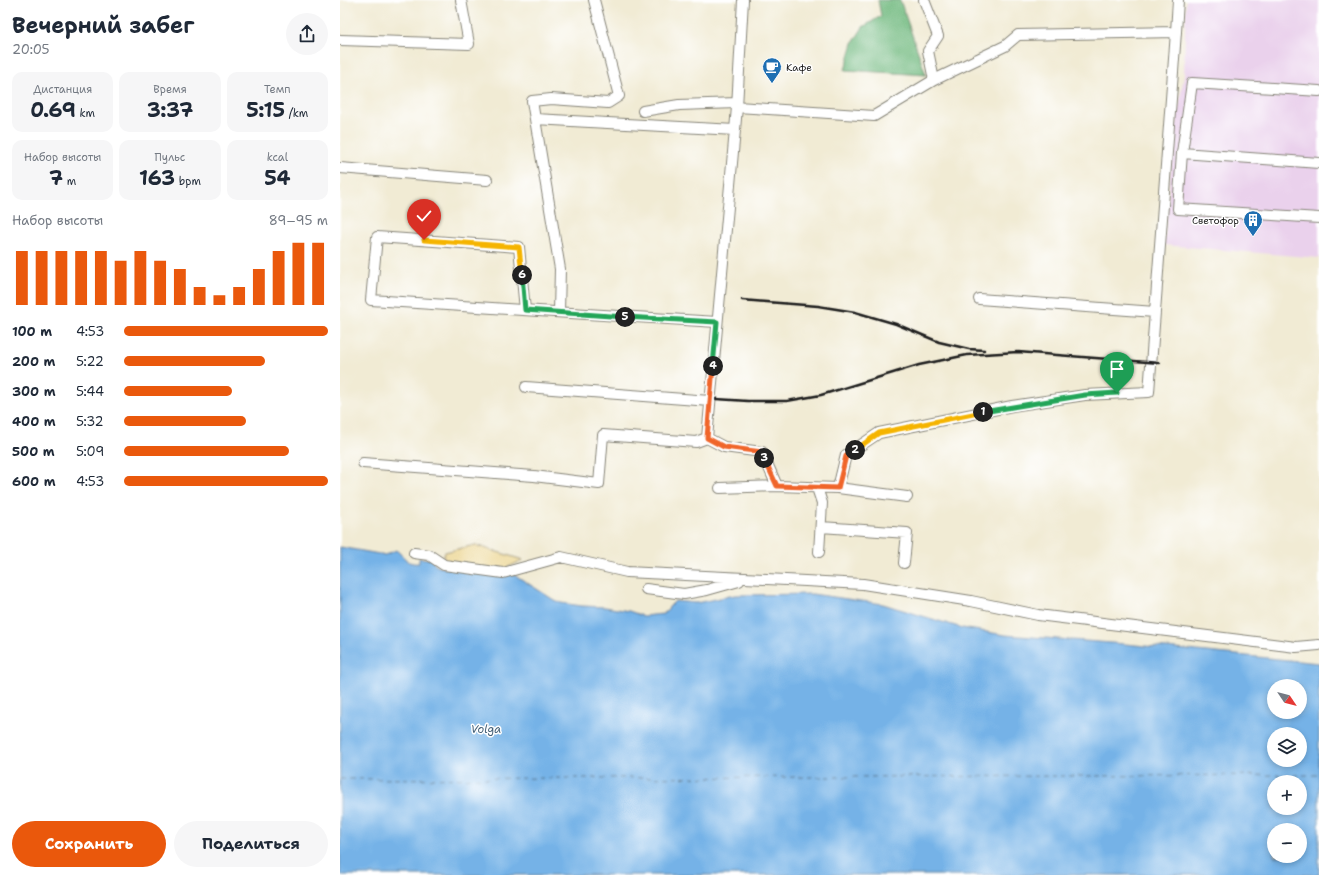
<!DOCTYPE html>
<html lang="ru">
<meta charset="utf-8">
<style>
:root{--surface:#fff;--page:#f6f6f7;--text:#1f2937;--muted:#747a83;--accent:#ea580c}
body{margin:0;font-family:"Shantell Sans",sans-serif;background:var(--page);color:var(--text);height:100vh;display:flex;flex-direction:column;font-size:15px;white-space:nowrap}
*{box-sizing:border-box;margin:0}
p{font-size:13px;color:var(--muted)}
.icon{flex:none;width:22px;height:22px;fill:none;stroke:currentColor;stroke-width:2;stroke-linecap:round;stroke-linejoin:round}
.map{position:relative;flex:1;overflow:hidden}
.drawer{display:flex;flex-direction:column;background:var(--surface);width:340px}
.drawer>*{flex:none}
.needle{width:26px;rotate:125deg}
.controls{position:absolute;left:927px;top:679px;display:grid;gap:8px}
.controls a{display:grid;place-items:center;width:40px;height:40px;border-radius:50%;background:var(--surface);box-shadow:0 2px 6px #0003;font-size:20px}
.pin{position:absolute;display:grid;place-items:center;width:34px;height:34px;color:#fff;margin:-41px -17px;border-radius:50% 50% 50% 0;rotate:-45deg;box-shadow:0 0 4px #0007}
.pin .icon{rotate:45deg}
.km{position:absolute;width:20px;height:20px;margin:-10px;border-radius:50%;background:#222;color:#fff;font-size:11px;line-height:20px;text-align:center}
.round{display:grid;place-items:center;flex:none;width:42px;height:42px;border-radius:21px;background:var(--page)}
.overview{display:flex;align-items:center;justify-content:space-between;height:68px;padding:0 12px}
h1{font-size:22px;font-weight:700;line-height:30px}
.figures{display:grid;grid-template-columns:repeat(3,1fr);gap:6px;height:68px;padding:4px 12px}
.figures div{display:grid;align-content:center;border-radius:10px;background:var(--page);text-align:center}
.figures b{font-size:20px;font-weight:700}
.figures small{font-size:11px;font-weight:400}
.figures p{font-size:11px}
.chart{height:112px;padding:8px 12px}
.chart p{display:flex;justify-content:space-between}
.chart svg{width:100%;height:72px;margin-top:4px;stroke:var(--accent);stroke-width:6}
.button{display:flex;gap:8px;margin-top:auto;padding:8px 12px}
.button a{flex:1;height:46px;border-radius:24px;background:var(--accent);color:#fff;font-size:16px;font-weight:700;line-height:46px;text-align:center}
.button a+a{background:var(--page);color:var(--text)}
ul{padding:0 12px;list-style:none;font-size:13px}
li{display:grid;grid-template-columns:64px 48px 1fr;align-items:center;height:30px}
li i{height:10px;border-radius:5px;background:var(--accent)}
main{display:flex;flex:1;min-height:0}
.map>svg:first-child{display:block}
</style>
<main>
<section class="drawer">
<div class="overview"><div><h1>Вечерний забег</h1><p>20:05</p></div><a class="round"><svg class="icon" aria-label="share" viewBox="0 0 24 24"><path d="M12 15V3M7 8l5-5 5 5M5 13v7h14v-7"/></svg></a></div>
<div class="figures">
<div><p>Дистанция</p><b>0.69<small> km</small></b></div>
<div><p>Время</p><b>3:37</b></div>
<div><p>Темп</p><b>5:15<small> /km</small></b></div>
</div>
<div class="figures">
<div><p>Набор высоты</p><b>7<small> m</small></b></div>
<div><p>Пульс</p><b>163<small> bpm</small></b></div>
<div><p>kcal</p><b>54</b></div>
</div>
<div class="chart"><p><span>Набор высоты</span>89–95 m</p>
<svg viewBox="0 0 160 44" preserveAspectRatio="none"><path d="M5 44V11M15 44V11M25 44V11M35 44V11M45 44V11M55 44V17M65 44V11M75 44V17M85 44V22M95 44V33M105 44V38M115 44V33M125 44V22M135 44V11M145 44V6M155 44V6"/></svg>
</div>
<ul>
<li><b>100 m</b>4:53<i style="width:100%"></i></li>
<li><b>200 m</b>5:22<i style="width:69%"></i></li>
<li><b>300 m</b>5:44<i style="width:53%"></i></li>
<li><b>400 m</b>5:32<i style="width:60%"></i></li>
<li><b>500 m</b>5:09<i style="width:81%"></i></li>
<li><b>600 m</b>4:53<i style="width:100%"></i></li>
</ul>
<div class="button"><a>Сохранить</a><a>Поделиться</a></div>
</section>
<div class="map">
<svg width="979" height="875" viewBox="0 0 979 875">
<rect width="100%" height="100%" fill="#fff"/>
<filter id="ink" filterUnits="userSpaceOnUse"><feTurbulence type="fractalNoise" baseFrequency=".025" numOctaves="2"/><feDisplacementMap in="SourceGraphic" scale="8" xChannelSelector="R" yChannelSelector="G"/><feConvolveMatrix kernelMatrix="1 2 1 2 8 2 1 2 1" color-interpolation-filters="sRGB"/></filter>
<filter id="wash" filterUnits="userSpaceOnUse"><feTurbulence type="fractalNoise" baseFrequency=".012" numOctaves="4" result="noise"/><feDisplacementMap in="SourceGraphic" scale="16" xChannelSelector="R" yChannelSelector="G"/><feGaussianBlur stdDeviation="0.9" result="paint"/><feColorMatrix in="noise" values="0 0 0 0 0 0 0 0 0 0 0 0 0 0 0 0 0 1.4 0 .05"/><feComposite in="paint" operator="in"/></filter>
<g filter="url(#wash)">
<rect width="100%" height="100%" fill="#f1ebd4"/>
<path fill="#ead1ec" d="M 846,0 L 979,0 L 979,258 L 824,245 L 833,141 L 844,75 Z"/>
<path fill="#72ba80" stroke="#476b4e" d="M 538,0 L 560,0 L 586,75 L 505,70 L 513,43 L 523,27 L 541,16 Z"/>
<path fill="#eeda9e" stroke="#857b5d" d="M 135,545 L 183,560 L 160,571 L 102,562 L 105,552 Z"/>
<path fill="#75b2e7" stroke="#486782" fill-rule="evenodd" d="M 0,547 L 45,555 L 56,550 C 64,556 67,565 79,563 L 79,558 L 91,559 L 95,565 L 99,567 L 175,575 L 214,600 L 221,603 L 242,606 L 265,607 L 289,611 L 303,616 L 323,614 L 328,610 L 329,607 L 335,601 L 356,603 L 395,595 L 472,594 L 543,604 L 622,628 L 665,635 L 785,644 L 979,663 L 979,875 L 0,875 ZM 934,686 L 960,686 L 960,712 L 934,712 ZM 934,734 L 960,734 L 960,760 L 934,760 ZM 934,782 L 960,782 L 960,808 L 934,808 ZM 934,830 L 960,830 L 960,856 L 934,856 Z"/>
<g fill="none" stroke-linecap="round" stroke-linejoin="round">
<path stroke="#446077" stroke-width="1" stroke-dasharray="5 4" stroke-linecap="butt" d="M 0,779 L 979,775"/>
</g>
</g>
<g filter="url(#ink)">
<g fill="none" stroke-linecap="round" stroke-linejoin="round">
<g stroke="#868478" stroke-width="12">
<path id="minor" d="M 584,0 L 598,36 L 588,51 L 594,80
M 0,40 L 129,44 L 121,0
M 979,91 L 852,83 L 842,153 L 838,209 L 979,218
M 397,107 L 403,0
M 303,111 L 339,105 L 397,103
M 195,119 L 395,130 L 397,107 L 534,116 L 594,80 L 665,46 L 678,35 L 836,32 L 838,0
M 395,130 L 367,438 L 384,447 L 422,452 L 437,486 L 498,488 L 506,455 L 539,433 L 672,406 L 745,395 L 809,392 L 836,32
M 842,153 L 979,163
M 0,168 L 147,180
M 639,299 L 815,312
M 185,310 L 179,247 L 37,237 L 31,300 C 146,308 262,315 377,322
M 219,312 L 220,269 L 192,101 L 211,99 L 268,103 L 279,96 L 254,0
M 186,387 L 370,401
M 23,463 L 194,476 L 259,484 L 263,435 L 356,442 L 367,438
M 380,488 L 437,486
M 477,488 L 482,503 L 479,552
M 498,488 L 567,497
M 481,527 L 567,533 L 564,563
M 74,553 L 89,555 L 104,565 L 163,573 L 221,557 L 287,572 L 523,584 L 631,601 L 698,615 L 956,647 L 979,645
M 306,589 L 344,594 L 367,590 L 399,581"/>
</g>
<use href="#minor" stroke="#fff" stroke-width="10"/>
<path stroke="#1c1c1c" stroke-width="2.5" d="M 402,300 L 478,306 L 515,312 L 556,324 L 599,342 L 629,349 L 644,350
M 376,399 L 408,401 L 447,401 L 481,395 L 579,365 L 627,355 L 678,352 L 820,363"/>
</g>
</g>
<g fill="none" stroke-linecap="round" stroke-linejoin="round" filter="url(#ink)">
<g stroke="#fff" stroke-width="8">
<path id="split-1" d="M 643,412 L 745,395 L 777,393"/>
</g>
<g stroke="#fff" stroke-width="8">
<path id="split-2" d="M 515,450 L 539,433 L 643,412"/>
</g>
<g stroke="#fff" stroke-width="8">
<path id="split-3" d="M 424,458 L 437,486 L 498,488 L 506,456 L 515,450"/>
</g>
<g stroke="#fff" stroke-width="8">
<path id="split-4" d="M 373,366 L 367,438 L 384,447 L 422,452 L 424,458"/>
</g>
<g stroke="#fff" stroke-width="8">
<path id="split-5" d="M 285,317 L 377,322 L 373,366"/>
</g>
<g stroke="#fff" stroke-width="8">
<path id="split-6" d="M 182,275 L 185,310 L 285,317"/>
</g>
<g stroke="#fff" stroke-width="8">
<path id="split-7" d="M 84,240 L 179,247 L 182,275"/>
</g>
<use href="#split-1" stroke="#22a559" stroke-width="5"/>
<use href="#split-2" stroke="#f5b400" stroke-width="5"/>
<use href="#split-3" stroke="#f0652b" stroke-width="5"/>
<use href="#split-4" stroke="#f0652b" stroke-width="5"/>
<use href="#split-5" stroke="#22a559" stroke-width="5"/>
<use href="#split-6" stroke="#22a559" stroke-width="5"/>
<use href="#split-7" stroke="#f5b400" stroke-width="5"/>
</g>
<defs>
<g id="cafe-pin" transform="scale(1)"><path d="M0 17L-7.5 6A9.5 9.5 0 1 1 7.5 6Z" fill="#1f6fb2" stroke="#fff"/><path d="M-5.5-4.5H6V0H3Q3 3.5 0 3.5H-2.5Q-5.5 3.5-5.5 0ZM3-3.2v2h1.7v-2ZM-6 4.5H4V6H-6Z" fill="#fff"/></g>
<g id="building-pin" transform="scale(1)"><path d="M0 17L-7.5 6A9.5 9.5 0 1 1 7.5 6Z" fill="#1f6fb2" stroke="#fff"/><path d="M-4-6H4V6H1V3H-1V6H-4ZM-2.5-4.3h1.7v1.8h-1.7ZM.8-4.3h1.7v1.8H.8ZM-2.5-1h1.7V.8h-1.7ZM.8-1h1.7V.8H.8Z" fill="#fff"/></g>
</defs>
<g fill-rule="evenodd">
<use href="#cafe-pin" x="432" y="67"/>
<use href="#building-pin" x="913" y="220"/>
</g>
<g text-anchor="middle" stroke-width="3" stroke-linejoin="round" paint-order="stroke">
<g font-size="10" fill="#1c1c1c" stroke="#fff" text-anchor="start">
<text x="446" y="71">Кафе</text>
<text x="899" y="224" text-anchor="end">Светофор</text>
</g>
<g font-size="11" font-style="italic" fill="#446077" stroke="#fff">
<text x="146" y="733">Volga</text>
</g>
</g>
</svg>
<div class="controls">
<a><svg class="needle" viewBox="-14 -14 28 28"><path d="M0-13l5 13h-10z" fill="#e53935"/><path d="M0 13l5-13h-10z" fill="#747a83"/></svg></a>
<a><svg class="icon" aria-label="layers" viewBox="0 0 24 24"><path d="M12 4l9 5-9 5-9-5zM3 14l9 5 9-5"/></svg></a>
<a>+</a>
<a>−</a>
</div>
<div class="pin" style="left:777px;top:393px;background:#1e9e55"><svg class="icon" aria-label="arrive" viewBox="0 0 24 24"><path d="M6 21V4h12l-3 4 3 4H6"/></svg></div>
<div class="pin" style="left:84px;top:240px;background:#d93025"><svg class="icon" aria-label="check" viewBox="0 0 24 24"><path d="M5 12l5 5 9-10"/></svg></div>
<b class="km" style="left:643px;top:412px">1</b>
<b class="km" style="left:515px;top:450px">2</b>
<b class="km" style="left:424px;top:458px">3</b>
<b class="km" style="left:373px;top:366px">4</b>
<b class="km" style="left:285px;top:317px">5</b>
<b class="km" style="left:182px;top:275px">6</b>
</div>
</main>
